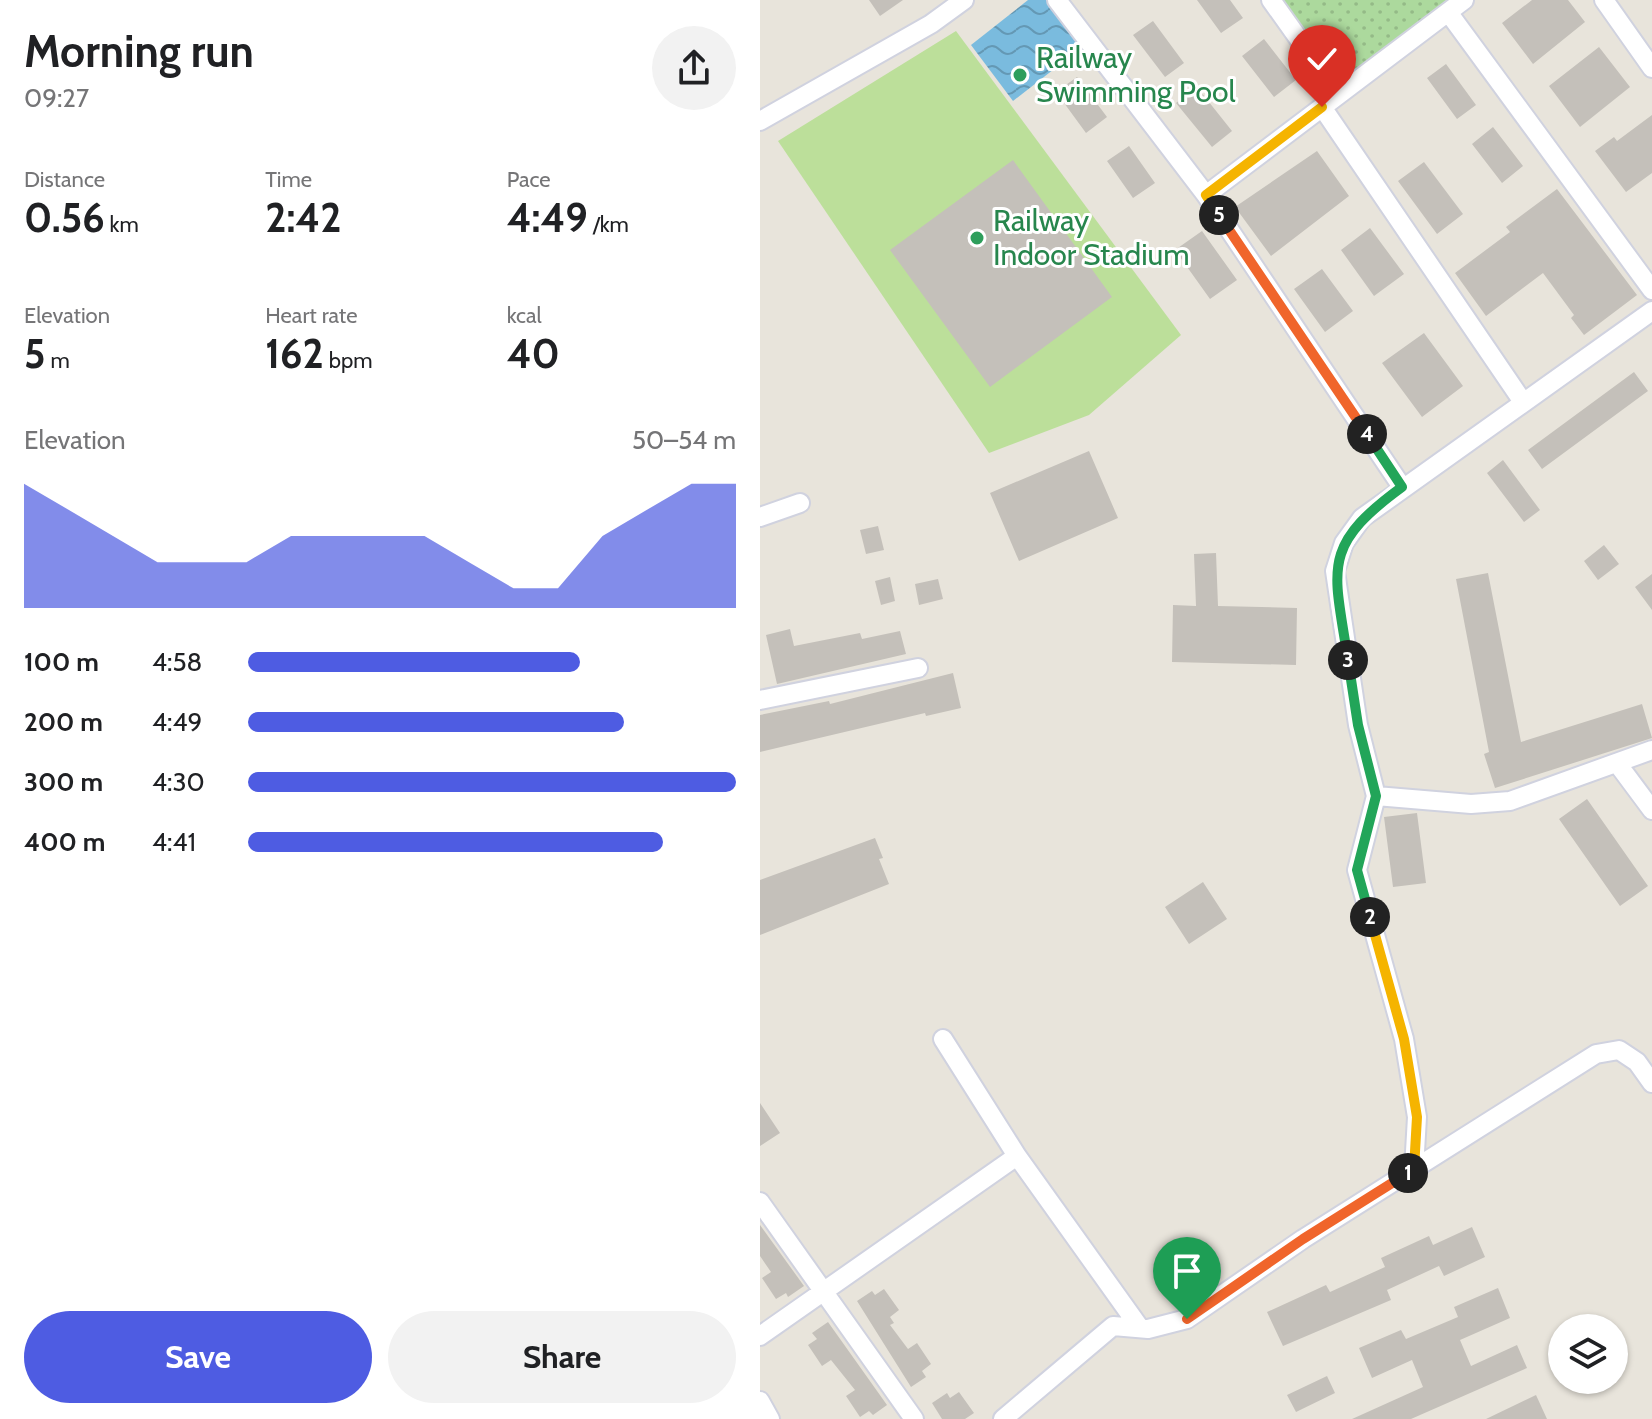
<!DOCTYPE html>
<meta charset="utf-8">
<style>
:root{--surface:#fff;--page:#f2f2f2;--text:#202124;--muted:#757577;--accent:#4e5ce2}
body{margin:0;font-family:Cabin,sans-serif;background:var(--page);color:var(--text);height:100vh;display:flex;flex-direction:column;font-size:30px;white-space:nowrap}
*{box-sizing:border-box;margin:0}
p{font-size:26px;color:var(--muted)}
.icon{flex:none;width:44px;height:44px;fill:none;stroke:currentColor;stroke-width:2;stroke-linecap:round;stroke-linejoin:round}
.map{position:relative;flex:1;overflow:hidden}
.drawer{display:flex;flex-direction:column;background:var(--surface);width:760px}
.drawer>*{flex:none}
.buttons{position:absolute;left:788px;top:1314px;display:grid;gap:16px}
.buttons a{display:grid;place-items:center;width:80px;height:80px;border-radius:50%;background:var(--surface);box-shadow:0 2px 6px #0004;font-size:40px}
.pin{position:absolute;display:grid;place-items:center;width:68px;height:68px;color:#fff;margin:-82px -34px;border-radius:50% 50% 50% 0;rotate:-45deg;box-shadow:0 0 8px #0007}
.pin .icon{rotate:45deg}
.km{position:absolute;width:40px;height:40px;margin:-20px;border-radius:50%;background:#222;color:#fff;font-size:22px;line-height:40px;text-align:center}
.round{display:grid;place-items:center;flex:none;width:84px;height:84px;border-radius:42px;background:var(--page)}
.summary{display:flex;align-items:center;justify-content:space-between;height:136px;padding:0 24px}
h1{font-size:44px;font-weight:700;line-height:60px}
.metrics{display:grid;grid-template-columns:repeat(3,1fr);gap:12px;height:136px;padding:8px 24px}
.metrics div{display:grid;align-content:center}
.metrics b{font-size:40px;font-weight:700}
.metrics small{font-size:22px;font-weight:400}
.metrics p{font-size:22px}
.chart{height:224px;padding:16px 24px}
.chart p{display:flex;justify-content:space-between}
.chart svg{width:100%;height:144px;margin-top:8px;fill:var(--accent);opacity:.7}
.primary-button{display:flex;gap:16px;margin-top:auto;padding:16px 24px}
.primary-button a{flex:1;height:92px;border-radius:48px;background:var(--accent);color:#fff;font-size:32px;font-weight:700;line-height:92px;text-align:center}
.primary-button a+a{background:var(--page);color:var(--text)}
ul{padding:0 24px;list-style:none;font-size:26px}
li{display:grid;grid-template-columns:128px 96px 1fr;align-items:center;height:60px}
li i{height:20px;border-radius:10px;background:var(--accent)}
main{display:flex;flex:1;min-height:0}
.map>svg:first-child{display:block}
</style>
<main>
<section class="drawer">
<div class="summary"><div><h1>Morning run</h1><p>09:27</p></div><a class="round"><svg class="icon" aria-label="share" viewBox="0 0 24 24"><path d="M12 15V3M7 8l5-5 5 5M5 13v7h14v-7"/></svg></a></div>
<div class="metrics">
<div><p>Distance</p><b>0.56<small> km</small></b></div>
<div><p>Time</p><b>2:42</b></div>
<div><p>Pace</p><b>4:49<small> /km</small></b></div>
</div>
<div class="metrics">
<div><p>Elevation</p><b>5<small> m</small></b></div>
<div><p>Heart rate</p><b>162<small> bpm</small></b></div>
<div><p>kcal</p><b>40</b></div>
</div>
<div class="chart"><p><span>Elevation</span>50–54 m</p>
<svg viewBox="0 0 160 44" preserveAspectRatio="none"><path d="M0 44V6L10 14L20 22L30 30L40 30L50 30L60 22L70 22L80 22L90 22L100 30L110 38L120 38L130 22L140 14L150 6L160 6V44z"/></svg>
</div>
<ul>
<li><b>100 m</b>4:58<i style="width:68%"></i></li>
<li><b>200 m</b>4:49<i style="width:77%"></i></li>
<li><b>300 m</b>4:30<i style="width:100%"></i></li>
<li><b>400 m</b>4:41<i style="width:85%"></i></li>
</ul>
<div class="primary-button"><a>Save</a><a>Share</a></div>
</section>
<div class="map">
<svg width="892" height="1419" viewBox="0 0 892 1419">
<defs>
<pattern id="grass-dots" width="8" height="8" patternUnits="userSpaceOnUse" patternTransform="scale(2)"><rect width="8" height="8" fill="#acd99d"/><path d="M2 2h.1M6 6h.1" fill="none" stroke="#94ba87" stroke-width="1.8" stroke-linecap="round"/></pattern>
<pattern id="water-waves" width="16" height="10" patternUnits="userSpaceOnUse" patternTransform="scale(2)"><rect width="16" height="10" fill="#7abbde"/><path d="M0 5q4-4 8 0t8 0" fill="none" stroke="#6498b4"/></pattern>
</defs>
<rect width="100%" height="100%" fill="#e8e4db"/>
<path fill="url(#grass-dots)" d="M 523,0 L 693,0 L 582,82 Z"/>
<path fill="#bcdf9a" d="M 196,31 L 421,335 L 329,415 L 229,453 L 18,141 Z"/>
<path fill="url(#water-waves)" d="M 268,0 L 286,0 L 321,48 L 253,101 L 211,45 Z"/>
<path fill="#c4c0ba" d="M 109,0 L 143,0 L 120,16 Z
M 437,0 L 470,0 L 483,18 L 461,33 Z
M 772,0 L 808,0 L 825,22 L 773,64 L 742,23 Z
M 393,21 L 424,63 L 405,77 L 373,35 Z
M 504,39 L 536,80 L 514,97 L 482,56 Z
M 839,47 L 870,87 L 820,127 L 789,86 Z
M 686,64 L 716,105 L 697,119 L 667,78 Z
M 317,77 L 347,117 L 326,133 L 296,92 Z
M 437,87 L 472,131 L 452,147 L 416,103 Z
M 892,115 L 892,173 L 866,192 L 835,151 L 854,137 L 857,141 Z
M 733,127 L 763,166 L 742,183 L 712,144 Z
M 369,146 L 395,183 L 373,198 L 347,161 Z
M 557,151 L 589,196 L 511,256 L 475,207 Z
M 253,160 L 352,297 L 230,387 L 130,250 Z
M 664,162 L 703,214 L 677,234 L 638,181 Z
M 797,189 L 877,295 L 824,335 L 811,318 L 814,315 L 783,273 L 726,316 L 695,273 L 750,232 L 746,227 Z
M 610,228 L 644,274 L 614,296 L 581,250 Z
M 442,231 L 477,280 L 450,299 L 415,250 Z
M 562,269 L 593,311 L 565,332 L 534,289 Z
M 664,333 L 703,386 L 662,417 L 622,363 Z
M 874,372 L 888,391 L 782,469 L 768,450 Z
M 329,451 L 358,518 L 259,561 L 230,493 Z
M 743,460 L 780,510 L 764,522 L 727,473 Z
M 118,526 L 124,550 L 106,554 L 100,530 Z
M 844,545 L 859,564 L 838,580 L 824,561 Z
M 456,553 L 458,606 L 537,608 L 536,665 L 412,662 L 413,605 L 436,606 L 434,554 Z
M 728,573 L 761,742 L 882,704 L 892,738 L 735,788 L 724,754 L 729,752 L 696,579 Z
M 892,574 L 892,610 L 875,587 Z
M 130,577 L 135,601 L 121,605 L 115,581 Z
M 178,579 L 183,599 L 159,605 L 155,584 Z
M 30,629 L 34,646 L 100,633 L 102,639 L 140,631 L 146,654 L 17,684 L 6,635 Z
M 193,673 L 201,708 L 166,716 L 165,713 L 0,752 L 0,715 L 69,701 L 70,704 Z
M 827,799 L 888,886 L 860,906 L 799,819 Z
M 657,813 L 666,883 L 633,887 L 624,817 Z
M 115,838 L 123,858 L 119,859 L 129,884 L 0,935 L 0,880 Z
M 443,882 L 467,919 L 429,944 L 405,907 Z
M 0,1103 L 20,1133 L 0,1146 Z
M 0,1225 L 44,1286 L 28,1297 L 26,1293 L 16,1299 L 2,1278 L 11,1272 L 0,1256 Z
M 712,1227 L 725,1257 L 684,1276 L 679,1266 L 627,1290 L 631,1300 L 523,1346 L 507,1312 L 566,1285 L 570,1292 L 625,1267 L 621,1258 L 669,1236 L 673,1245 Z
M 738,1288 L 750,1318 L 700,1340 L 711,1366 L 757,1345 L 767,1368 L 651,1419 L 592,1419 L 663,1387 L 652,1360 L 612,1378 L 599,1348 L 641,1330 L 646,1339 L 698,1317 L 694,1307 Z
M 124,1289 L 139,1310 L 130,1317 L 134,1323 L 130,1325 L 148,1349 L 157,1343 L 171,1364 L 162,1371 L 166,1377 L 151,1387 L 97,1301 L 112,1291 L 115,1295 Z
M 68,1322 L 127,1405 L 113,1415 L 109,1411 L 100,1417 L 86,1396 L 95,1390 L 71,1360 L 62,1366 L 48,1345 L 57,1339 L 52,1333 Z
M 567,1376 L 575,1393 L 536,1412 L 527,1395 Z
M 199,1392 L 214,1413 L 205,1419 L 182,1419 L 172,1403 L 187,1393 L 190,1398 Z
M 776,1395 L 787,1419 L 726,1419 Z"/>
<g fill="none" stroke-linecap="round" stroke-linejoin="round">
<g stroke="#d0d2df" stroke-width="22">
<path id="street" d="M 297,0 L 446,195 L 642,487
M 511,0 L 578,94
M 844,0 L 892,68
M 688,12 L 892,290
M 562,107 L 763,402
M 0,121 L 171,24 L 204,0
M 446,195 L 704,0
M 0,517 L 40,503
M 0,700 L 158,668
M 857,763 L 892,810
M 616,796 L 711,804 L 750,801 L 892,750
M 183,1039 L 257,1156 L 380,1328
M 654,1169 L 657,1117 L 644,1039 L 597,870 L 616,796 L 598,725 L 575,571 L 584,543 L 602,518 L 892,311
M 0,1202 L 154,1419
M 0,1336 L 257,1156
M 0,1401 L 10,1419
M 243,1419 L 353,1326 L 388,1329 L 427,1319 L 543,1239 L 836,1054 L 859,1050 L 877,1062 L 892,1083"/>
</g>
<use href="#street" stroke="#fff" stroke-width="18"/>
</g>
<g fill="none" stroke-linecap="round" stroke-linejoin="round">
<g stroke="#fff" stroke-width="16">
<path id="split-1" d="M 427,1319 L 543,1239 L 648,1173"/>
</g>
<g stroke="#fff" stroke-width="16">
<path id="split-2" d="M 610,917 L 644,1039 L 657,1117 L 654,1169 L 648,1173"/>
</g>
<g stroke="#fff" stroke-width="16">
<path id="split-3" d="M 588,660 L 598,725 L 616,796 L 597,870 L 610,917"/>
</g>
<g stroke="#fff" stroke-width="16">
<path id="split-4" d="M 588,660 C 574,568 560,547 642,487 L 607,434"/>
</g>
<g stroke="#fff" stroke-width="16">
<path id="split-5" d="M 459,215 L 607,434"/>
</g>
<g stroke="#fff" stroke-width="16">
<path id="split-6" d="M 459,215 L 446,195 L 562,107"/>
</g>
<use href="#split-1" stroke="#f0652b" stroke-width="10"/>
<use href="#split-2" stroke="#f5b400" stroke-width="10"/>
<use href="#split-3" stroke="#22a559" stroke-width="10"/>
<use href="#split-4" stroke="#22a559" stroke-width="10"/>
<use href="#split-5" stroke="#f0652b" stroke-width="10"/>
<use href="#split-6" stroke="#f5b400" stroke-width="10"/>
</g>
<g fill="#2e9e5b" stroke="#fff" stroke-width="3">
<circle cx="260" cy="75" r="8"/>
<circle cx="217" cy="238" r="8"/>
</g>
<g text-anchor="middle" stroke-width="6" stroke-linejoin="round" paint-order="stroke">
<g font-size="30" fill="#27864d" stroke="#fff" text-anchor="start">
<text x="276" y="68">Railway<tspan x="276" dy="34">Swimming Pool</tspan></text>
<text x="233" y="231">Railway<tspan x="233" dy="34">Indoor Stadium</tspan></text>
</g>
</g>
</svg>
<div class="buttons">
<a><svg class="icon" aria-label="layers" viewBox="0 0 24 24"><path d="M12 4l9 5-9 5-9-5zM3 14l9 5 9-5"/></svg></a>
</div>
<div class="pin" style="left:427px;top:1319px;background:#1e9e55"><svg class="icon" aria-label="arrive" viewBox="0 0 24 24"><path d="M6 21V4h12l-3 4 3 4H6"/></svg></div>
<div class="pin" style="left:562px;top:107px;background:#d93025"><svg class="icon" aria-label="check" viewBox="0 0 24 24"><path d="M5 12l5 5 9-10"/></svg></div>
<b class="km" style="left:648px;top:1173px">1</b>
<b class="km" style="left:610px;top:917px">2</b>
<b class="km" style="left:588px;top:660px">3</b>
<b class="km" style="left:607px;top:434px">4</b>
<b class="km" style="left:459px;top:215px">5</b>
</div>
</main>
